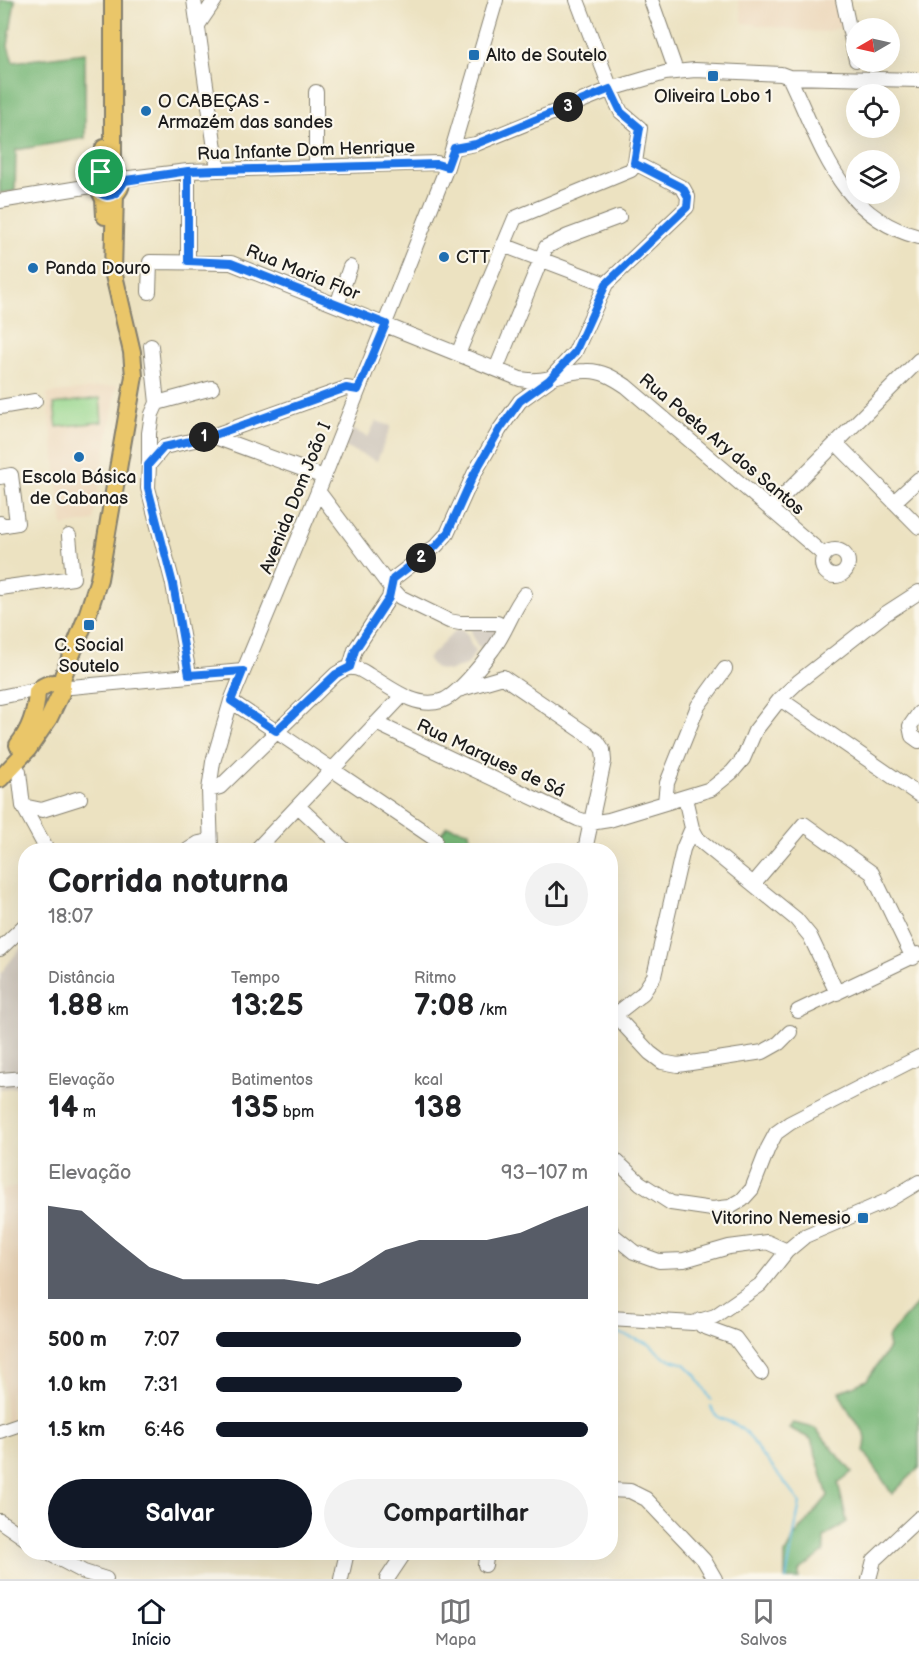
<!DOCTYPE html>
<html lang="pt">
<meta charset="utf-8">
<style>
:root{--surface:#fff;--page:#f2f2f2;--text:#202124;--muted:#757577;--line:#e0e0e0;--accent:#111827}
body{margin:0;font-family:"Balsamiq Sans",sans-serif;background:var(--page);color:var(--text);height:100vh;display:flex;flex-direction:column;font-size:22px;white-space:nowrap}
*{box-sizing:border-box;margin:0}
p{font-size:20px;color:var(--muted)}
.icon{flex:none;width:33px;height:33px;fill:none;stroke:currentColor;stroke-width:2;stroke-linecap:round;stroke-linejoin:round}
.map{position:relative;flex:1;overflow:hidden}
.panel{position:absolute;left:18px;top:843px;width:600px;height:717px;display:flex;flex-direction:column;background:var(--surface);border-radius:24px;box-shadow:0 6px 24px #0002}
.panel>*{flex:none}
.needle{width:39px;rotate:261deg}
.tools{position:absolute;left:846px;top:18px;display:grid;gap:12px}
.tools a{display:grid;place-items:center;width:54px;height:54px;border-radius:50%;background:var(--surface);box-shadow:0 6px 24px #0002;font-size:30px}
.pin{position:absolute;display:grid;place-items:center;width:51px;height:51px;color:#fff;margin:-26px;border:3px solid #fff;border-radius:50%;box-shadow:0 2px 6px #0007}
.km{position:absolute;width:30px;height:30px;margin:-15px;border-radius:50%;background:#222;color:#fff;font-size:16px;line-height:30px;text-align:center}
.round{display:grid;place-items:center;flex:none;width:63px;height:63px;border-radius:32px;background:var(--page)}
.summary{display:flex;align-items:center;justify-content:space-between;height:102px;padding:0 30px}
h1{font-size:33px;font-weight:700;line-height:45px}
.figures{display:grid;grid-template-columns:repeat(3,1fr);gap:9px;height:102px;padding:6px 30px}
.figures div{display:grid;align-content:center}
.figures b{font-size:30px;font-weight:700}
.figures small{font-size:16px;font-weight:400}
.figures p{font-size:16px}
.chart{height:168px;padding:12px 30px}
.chart p{display:flex;justify-content:space-between}
.chart svg{width:100%;height:108px;margin-top:6px;fill:var(--accent);opacity:.7}
.primary-button{display:flex;gap:12px;margin-top:auto;padding:12px 30px}
.primary-button a{flex:1;height:69px;border-radius:36px;background:var(--accent);color:#fff;font-size:24px;font-weight:700;line-height:69px;text-align:center}
.primary-button a+a{background:var(--page);color:var(--text)}
ul{padding:0 30px;list-style:none;font-size:20px}
li{display:grid;grid-template-columns:96px 72px 1fr;align-items:center;height:45px}
li i{height:15px;border-radius:8px;background:var(--accent)}
.dock{display:flex;justify-content:space-around;align-items:center;height:84px;border-top:2px solid var(--line);background:var(--surface);font-size:16px;color:var(--muted)}
.dock a{display:grid;justify-items:center;gap:3px}
.dock .on{color:var(--accent)}
.map>svg:first-child{display:block}
</style>
<div class="map">
<svg width="919" height="1579" viewBox="0 0 919 1579">
<rect width="100%" height="100%" fill="#fbf7ec"/>
<filter id="ink" filterUnits="userSpaceOnUse"><feTurbulence type="fractalNoise" baseFrequency=".0167" numOctaves="2"/><feDisplacementMap in="SourceGraphic" scale="12" xChannelSelector="R" yChannelSelector="G"/><feConvolveMatrix kernelMatrix="1 2 1 2 8 2 1 2 1" color-interpolation-filters="sRGB"/></filter>
<filter id="wash" filterUnits="userSpaceOnUse"><feTurbulence type="fractalNoise" baseFrequency=".008" numOctaves="4" result="noise"/><feDisplacementMap in="SourceGraphic" scale="24" xChannelSelector="R" yChannelSelector="G"/><feGaussianBlur stdDeviation="1.35" result="paint"/><feColorMatrix in="noise" values="0 0 0 0 0 0 0 0 0 0 0 0 0 0 0 0 0 1.4 0 .05"/><feComposite in="paint" operator="in"/></filter>
<g filter="url(#wash)">
<rect width="100%" height="100%" fill="#ece2c1"/>
<path fill="#ecd7ba" d="M 738,0 L 837,0 L 843,27 L 824,32 L 804,31 L 743,23 Z
M 117,385 L 93,521 L 63,526 L 47,394 Z
M 25,1153 L 25,1388 L 10,1392 L 12,1420 L 6,1424 L 0,1340 L 0,1191 L 17,1186 Z"/>
<path fill="#cbc2b8" d="M 376,421 L 391,426 L 377,461 L 342,446 L 349,428 L 368,437 Z
M 485,625 L 497,630 L 485,652 L 476,644 L 470,628 Z
M 459,627 L 468,636 L 471,645 L 476,650 L 468,664 L 449,671 L 436,669 L 427,659 Z
M 25,943 L 25,1086 L 0,1089 L 0,974 Z"/>
<path fill="#96d68c" stroke="#597954" stroke-width="1.5" d="M 100,398 L 102,422 L 57,427 L 54,404 Z"/>
<path fill="#78b778" stroke="#4a6a4a" stroke-width="1.5" d="M 0,0 L 15,0 L 8,46 L 13,62 L 85,53 L 85,138 L 16,150 L 15,191 L 0,193 Z
M 447,826 L 469,831 L 472,850 L 427,850 Z
M 919,1302 L 919,1468 L 892,1494 L 864,1451 C 870,1430 860,1430 851,1415 C 846,1408 843,1399 839,1392 L 867,1380 L 889,1348 L 887,1338 Z
M 793,1423 L 815,1428 L 852,1472 L 838,1483 L 847,1522 L 824,1537 L 824,1552 L 799,1571 L 799,1579 L 785,1579 L 785,1554 L 794,1537 L 828,1496 L 811,1439 L 789,1428 Z"/>
<g fill="none" stroke-linecap="round" stroke-linejoin="round">
<path stroke="#67bfe4" stroke-width="2" d="M 610,1330 L 649,1344 L 665,1358 L 685,1364 L 696,1375 L 711,1400
M 711,1407 C 715,1420 729,1420 738,1426 C 742,1429 749,1436 752,1440 C 758,1447 757,1454 766,1459 L 800,1502 L 786,1579"/>
</g>
</g>
<g filter="url(#ink)">
<g fill="none" stroke-linecap="round" stroke-linejoin="round">
<g stroke="#847f6e" stroke-width="16">
<path id="minor" d="M 194,0 L 218,170
M 651,0 L 676,71
M 843,0 L 856,60
M 198,25 L 215,0
M 789,77 C 821,143 839,217 919,237
M 316,92 L 316,167
M 454,148 L 476,144 L 611,89 L 665,73 L 695,70 L 781,74 L 789,77 L 919,80
M 121,179 L 188,171 L 218,170 L 437,163 L 447,167
M 0,201 L 91,186 L 96,183
M 503,245 L 606,284 L 687,207 L 688,197 L 683,188 L 635,163
M 188,262 L 188,171
M 149,292 L 150,262 L 231,263 L 520,379 C 548,384 561,371 586,371 C 601,370 614,378 626,386 L 824,555
M 337,305 L 350,267
M 458,354 L 515,218 L 631,170 L 635,163 L 640,128 L 621,112 L 615,100 L 577,0
M 496,369 L 546,247 L 568,236 L 619,217
M 157,403 L 212,388
M 0,407 L 35,401
M 212,436 L 324,477
M 837,444 L 919,527
M 149,465 L 149,433 L 152,414 L 157,403 L 151,346
M 0,477 L 11,475 L 17,523 L 0,526 L 0,523
M 318,491 L 387,583 L 400,597 L 449,621 L 460,623 L 497,623 L 505,627
M 894,502 L 919,479
M 771,508 L 919,360
M822 563a13 13 0 1 1 26 0a13 13 0 1 1-26 0Z
M 0,588 L 73,578 L 69,536
M 350,667 L 355,650 L 389,598 L 393,579 L 436,546 L 447,534 L 474,474 L 500,429 L 520,401 L 549,380 L 575,352 L 606,284
M 189,675 L 173,584 L 148,488 L 149,465 L 164,447 L 212,436 L 346,388 L 358,390
M 60,685 L 71,687 L 243,671
M 458,690 L 503,677 L 597,741 L 603,750 L 604,761 L 585,850
M 0,697 L 39,689
M 780,699 L 919,795
M 231,701 L 435,839
M 919,713 L 910,726 L 912,736 L 919,741
M 376,723 L 578,819 L 590,823 L 609,820 L 711,789 L 732,772 L 743,759 L 755,731 L 780,699 L 798,682 L 885,614 L 919,592
M 15,765 L 19,772 L 23,806 L 47,850
M 209,790 L 220,787 L 336,674 C 341,671 347,667 353,668 C 359,668 364,672 369,675 C 390,687 415,709 441,701 C 457,696 483,663 493,649 C 506,632 512,610 525,594
M 685,798 L 692,828 L 698,839 L 796,919 L 810,936 L 837,993
M 665,802 L 667,783 L 698,706 L 725,669
M 23,806 L 42,810 L 80,798
M 298,806 L 345,850
M 188,850 L 199,843 L 209,841
M 211,850 L 209,790 L 213,762 L 231,701 L 324,477 L 447,167 L 496,0
M 256,850 L 402,696
M 754,883 L 804,824 L 872,873 L 913,958
M 0,949 L 26,924
M 610,1010 L 650,1053 L 662,1062 L 678,1065 L 763,1052 L 779,1043 L 790,1032
M 798,1011 L 918,954
M 615,1015 L 643,993 L 654,976 L 683,849 L 692,828
M 0,1080 L 26,1078
M 610,1155 L 640,1183 L 671,1203 L 712,1209 L 730,1207 L 742,1200 L 752,1189 L 768,1148 L 776,1133 L 790,1123 L 919,1057
M 610,1229 L 613,1235 L 634,1252 L 659,1261 L 684,1260 L 729,1247 L 767,1242 L 787,1251
M 610,1318 L 693,1323 L 715,1316 L 760,1285 L 787,1251 L 805,1236 L 889,1200 L 919,1182
M 700,1320 L 702,1326 L 735,1338 L 761,1373
M 0,1431 L 26,1422
M 610,1490 L 630,1491 L 646,1499 L 704,1560 L 715,1579
M 0,1521 L 26,1539
M 46,1552 L 84,1572 L 106,1579
M 485,1565 L 487,1552
M 341,1579 L 347,1552
M 387,1579 L 405,1552
M 869,1579 L 874,1560 L 919,1518"/>
</g>
<g stroke="#847f6e" stroke-width="20">
<path id="major" d="M 104,148 L 103,167 L 96,183 L 104,199 L 105,216
M 18,745 C 31,729 36,712 37,692 C 41,686 51,682 58,683 L 62,689
M 0,779 L 28,749 L 49,718 L 61,693 L 63,676 L 87,616 L 99,579 L 134,376 L 132,352 L 113,271 L 115,194 C 128,183 115,174 113,161 L 113,0"/>
</g>
<use href="#minor" stroke="#fff" stroke-width="14"/>
<use href="#major" stroke="#eac669" stroke-width="16"/>
</g>
</g>
<g fill="none" stroke-linecap="round" stroke-linejoin="round" filter="url(#ink)">
<g stroke="#fff" stroke-width="12">
<path id="route" d="M 101,172 C 90,185 102,203 116,193 C 120,190 122,185 125,181 L 188,171 L 188,261 L 231,263 L 386,324 L 358,390 L 346,388 L 212,436 L 164,447 L 148,465 L 148,488 L 173,584 L 189,675 L 243,671 L 231,701 L 276,731 L 336,674 L 350,667 L 355,650 L 389,598 L 393,579 L 436,546 L 447,534 L 474,474 L 500,429 L 520,401 L 549,380 L 575,352 L 606,284 L 687,207 L 688,197 L 683,188 L 634,163 L 640,128 L 621,112 L 610,89 L 476,144 L 454,148 L 447,167 L 437,164 L 218,170 L 188,171 L 126,180 L 121,179 L 113,170 L 101,172"/>
</g>
<use href="#route" stroke="#1a73e8" stroke-width="8"/>
</g>
<g fill="#1f6fb2" stroke="#fbf7ec" stroke-width="2">
<rect x="468" y="49" width="12" height="12" rx="3"/>
<rect x="707" y="70" width="12" height="12" rx="3"/>
<circle cx="146" cy="111" r="6"/>
<circle cx="444" cy="257" r="6"/>
<circle cx="33" cy="268" r="6"/>
<circle cx="79" cy="457" r="6"/>
<rect x="83" y="619" width="12" height="12" rx="3"/>
<rect x="857" y="1212" width="12" height="12" rx="3"/>
</g>
<g text-anchor="middle" stroke-width="4.5" stroke-linejoin="round" paint-order="stroke">
<g font-size="18" fill="#1c1c1c" stroke="#fbf7ec" text-anchor="start">
<text x="486" y="61">Alto de Soutelo</text>
<text x="713" y="102" text-anchor="middle">Oliveira Lobo 1</text>
<text x="158" y="107">O CABEÇAS -<tspan x="158" dy="21">Armazém das sandes</tspan></text>
<text x="456" y="263">CTT</text>
<text x="45" y="274">Panda Douro</text>
<text x="79" y="483" text-anchor="middle">Escola Básica<tspan x="79" dy="21">de Cabanas</tspan></text>
<text x="89" y="651" text-anchor="middle">C. Social<tspan x="89" dy="21">Soutelo</tspan></text>
<text x="851" y="1224" text-anchor="end">Vitorino Nemesio</text>
</g>
<g font-size="18" fill="#1c1c1c" stroke="#fbf7ec">
<text transform="translate(306 150) rotate(-2)" y="6">Rua Infante Dom Henrique</text>
<text transform="translate(303 272) rotate(22)" y="6">Rua Maria Flor</text>
<text transform="translate(722 444) rotate(40)" y="6">Rua Poeta Ary dos Santos</text>
<text transform="translate(295 498) rotate(-68)" y="6">Avenida Dom João I</text>
<text transform="translate(491 758) rotate(25)" y="6">Rua Marques de Sá</text>
</g>
</g>
</svg>
<div class="tools">
<a><svg class="needle" viewBox="-14 -14 28 28"><path d="M0-13l5 13h-10z" fill="#e53935"/><path d="M0 13l5-13h-10z" fill="#757577"/></svg></a>
<a><svg class="icon" aria-label="locate" viewBox="0 0 24 24"><circle cx="12" cy="12" r="6"/><path d="M12 2v4M12 18v4M2 12h4M18 12h4"/></svg></a>
<a><svg class="icon" aria-label="layers" viewBox="0 0 24 24"><path d="M12 4l9 5-9 5-9-5zM3 14l9 5 9-5"/></svg></a>
</div>
<div class="pin" style="left:101px;top:172px;background:#1e9e55"><svg class="icon" aria-label="arrive" viewBox="0 0 24 24"><path d="M6 21V4h12l-3 4 3 4H6"/></svg></div>
<b class="km" style="left:204px;top:437px">1</b>
<b class="km" style="left:421px;top:558px">2</b>
<b class="km" style="left:568px;top:107px">3</b>
<section class="panel">
<div class="summary"><div><h1>Corrida noturna</h1><p>18:07</p></div><a class="round"><svg class="icon" aria-label="share" viewBox="0 0 24 24"><path d="M12 15V3M7 8l5-5 5 5M5 13v7h14v-7"/></svg></a></div>
<div class="figures">
<div><p>Distância</p><b>1.88<small> km</small></b></div>
<div><p>Tempo</p><b>13:25</b></div>
<div><p>Ritmo</p><b>7:08<small> /km</small></b></div>
</div>
<div class="figures">
<div><p>Elevação</p><b>14<small> m</small></b></div>
<div><p>Batimentos</p><b>135<small> bpm</small></b></div>
<div><p>kcal</p><b>138</b></div>
</div>
<div class="chart"><p><span>Elevação</span>93–107 m</p>
<svg viewBox="0 0 160 44" preserveAspectRatio="none"><path d="M0 44V6L10 8L20 20L30 31L40 36L50 36L60 36L70 36L80 38L90 33L100 24L110 20L120 20L130 20L140 17L150 11L160 6V44z"/></svg>
</div>
<ul>
<li><b>500 m</b>7:07<i style="width:82%"></i></li>
<li><b>1.0 km</b>7:31<i style="width:66%"></i></li>
<li><b>1.5 km</b>6:46<i style="width:100%"></i></li>
</ul>
<div class="primary-button"><a>Salvar</a><a>Compartilhar</a></div>
</section>
</div>
<nav class="dock">
<a class="on"><svg class="icon" aria-label="home" viewBox="0 0 24 24"><path d="M3 11l9-7 9 7M6 9v11h12V9"/></svg>Início</a>
<a><svg class="icon" aria-label="map" viewBox="0 0 24 24"><path d="M3 6l6-2 6 2 6-2v14l-6 2-6-2-6 2zM9 4v14M15 6v14"/></svg>Mapa</a>
<a><svg class="icon" aria-label="saved" viewBox="0 0 24 24"><path d="M7 4h10v16l-5-4-5 4z"/></svg>Salvos</a>
</nav>
